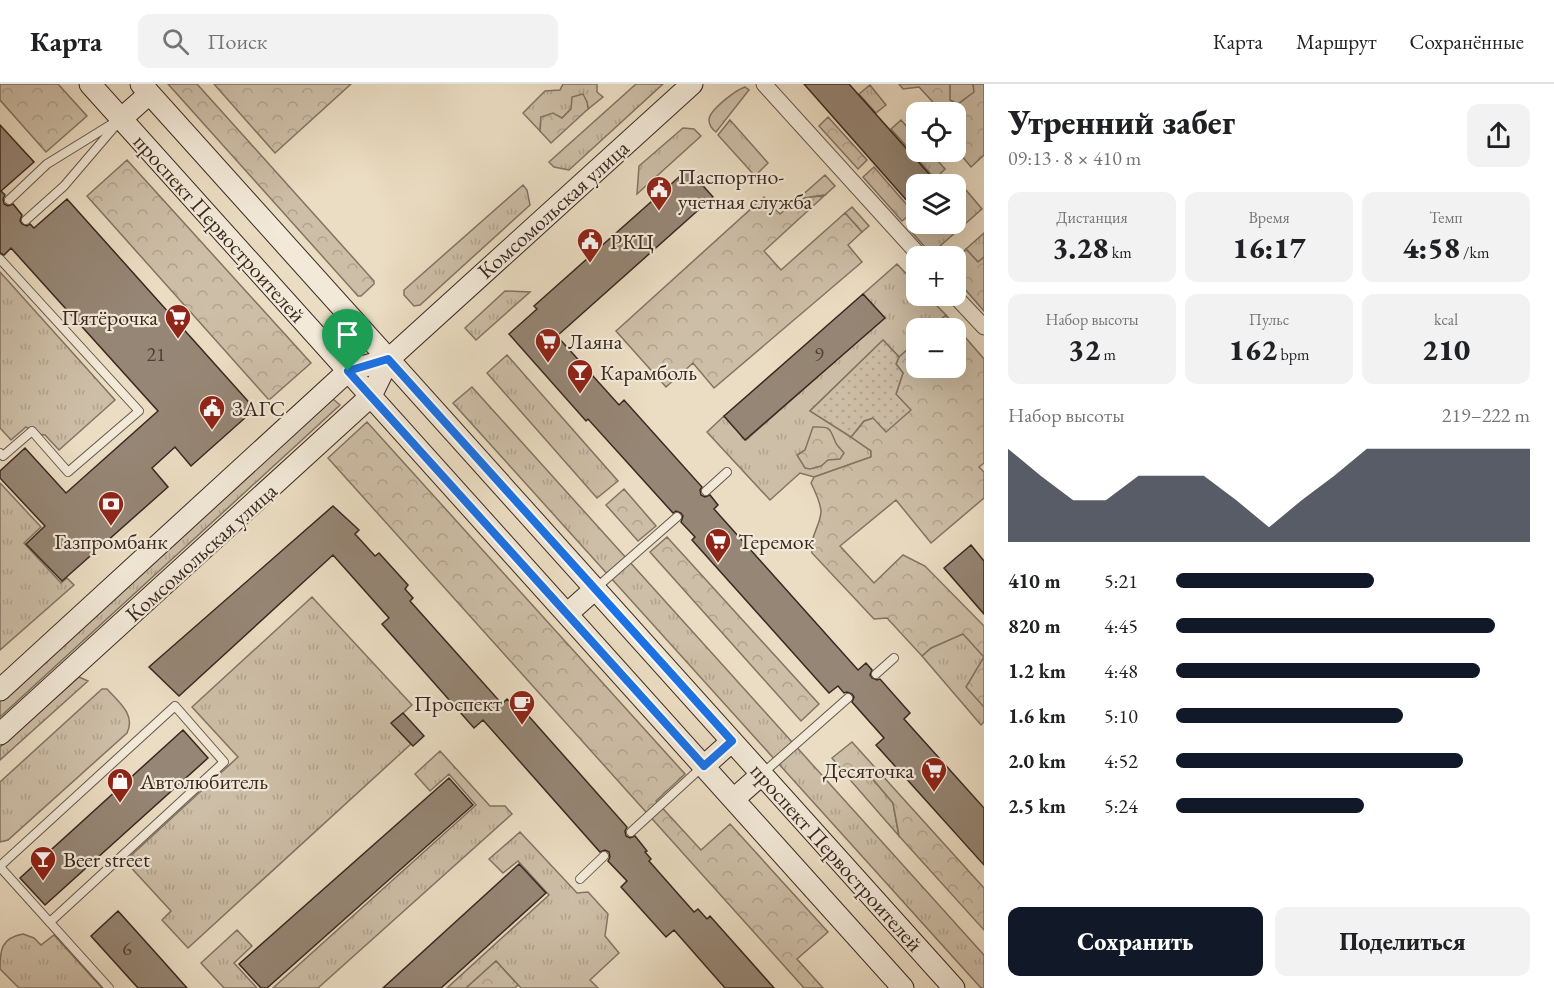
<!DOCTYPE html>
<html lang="ru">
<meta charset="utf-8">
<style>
:root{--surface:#fff;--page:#f2f2f2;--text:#202124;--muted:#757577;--line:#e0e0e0;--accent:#111827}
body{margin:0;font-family:"EB Garamond",serif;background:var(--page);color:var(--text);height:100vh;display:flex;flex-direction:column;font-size:22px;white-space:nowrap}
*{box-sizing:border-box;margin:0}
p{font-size:20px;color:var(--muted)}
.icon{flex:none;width:33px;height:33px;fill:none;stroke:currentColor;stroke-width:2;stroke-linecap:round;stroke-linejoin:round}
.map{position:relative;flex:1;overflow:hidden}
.panel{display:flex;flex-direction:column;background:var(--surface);width:570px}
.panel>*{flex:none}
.fabs{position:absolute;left:906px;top:18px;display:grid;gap:12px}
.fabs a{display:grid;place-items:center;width:60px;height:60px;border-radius:12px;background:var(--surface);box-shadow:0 6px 24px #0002;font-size:30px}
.pin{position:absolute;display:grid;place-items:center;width:51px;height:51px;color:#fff;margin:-62px -26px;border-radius:50% 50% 50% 0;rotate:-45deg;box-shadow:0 0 6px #0007}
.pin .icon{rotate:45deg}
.round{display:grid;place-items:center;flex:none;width:63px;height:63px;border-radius:12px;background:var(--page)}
.summary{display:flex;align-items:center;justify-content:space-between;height:102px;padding:0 24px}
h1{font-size:33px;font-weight:800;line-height:45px}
.stats{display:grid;grid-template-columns:repeat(3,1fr);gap:9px;height:102px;padding:6px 24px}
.stats div{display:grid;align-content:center;border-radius:12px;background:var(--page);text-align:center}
.stats b{font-size:30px;font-weight:800}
.stats small{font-size:16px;font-weight:400}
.stats p{font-size:16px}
.chart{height:168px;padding:12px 24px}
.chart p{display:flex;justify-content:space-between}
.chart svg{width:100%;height:108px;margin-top:6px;fill:var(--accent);opacity:.7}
.cta{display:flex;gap:12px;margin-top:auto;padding:12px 24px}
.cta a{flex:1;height:69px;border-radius:12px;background:var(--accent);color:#fff;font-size:24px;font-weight:800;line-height:69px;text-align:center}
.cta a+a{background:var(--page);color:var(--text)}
ul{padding:0 24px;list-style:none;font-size:20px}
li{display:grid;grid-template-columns:96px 72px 1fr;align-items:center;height:45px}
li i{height:15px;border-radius:8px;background:var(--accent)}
header{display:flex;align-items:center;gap:36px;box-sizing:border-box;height:84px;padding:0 30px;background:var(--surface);border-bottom:2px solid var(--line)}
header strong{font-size:28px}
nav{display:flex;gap:33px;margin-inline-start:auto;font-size:21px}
.search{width:420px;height:54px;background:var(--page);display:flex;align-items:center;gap:15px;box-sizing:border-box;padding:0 21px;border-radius:12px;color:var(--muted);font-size:22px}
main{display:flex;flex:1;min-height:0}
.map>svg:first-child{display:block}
</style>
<header>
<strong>Карта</strong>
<div class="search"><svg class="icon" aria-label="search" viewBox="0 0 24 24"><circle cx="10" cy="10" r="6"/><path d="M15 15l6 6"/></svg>Поиск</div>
<nav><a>Карта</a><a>Маршрут</a><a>Сохранённые</a></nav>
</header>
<main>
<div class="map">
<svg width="984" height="904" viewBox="0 0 984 904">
<defs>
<pattern id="grass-tufts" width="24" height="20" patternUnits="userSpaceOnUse" patternTransform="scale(1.5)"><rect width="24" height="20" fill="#cdbea7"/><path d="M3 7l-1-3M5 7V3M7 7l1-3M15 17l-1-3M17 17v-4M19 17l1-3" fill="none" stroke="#b1a38f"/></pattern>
<pattern id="forest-crowns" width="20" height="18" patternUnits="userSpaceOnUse" patternTransform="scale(1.5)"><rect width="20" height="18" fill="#cdbea7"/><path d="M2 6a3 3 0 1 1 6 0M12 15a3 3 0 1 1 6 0" fill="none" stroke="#b1a38f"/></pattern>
<pattern id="park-dots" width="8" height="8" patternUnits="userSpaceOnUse" patternTransform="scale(1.5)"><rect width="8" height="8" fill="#cdbea7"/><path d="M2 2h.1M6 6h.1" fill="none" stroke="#b1a38f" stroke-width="1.8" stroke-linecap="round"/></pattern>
</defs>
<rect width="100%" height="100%" fill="#ebddc3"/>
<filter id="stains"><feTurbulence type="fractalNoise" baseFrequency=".00333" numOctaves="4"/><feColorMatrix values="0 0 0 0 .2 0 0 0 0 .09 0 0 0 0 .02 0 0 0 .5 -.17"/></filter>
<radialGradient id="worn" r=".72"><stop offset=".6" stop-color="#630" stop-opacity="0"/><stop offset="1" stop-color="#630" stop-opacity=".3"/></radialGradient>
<path fill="url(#grass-tufts)" stroke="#837364" stroke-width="1.5" d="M 563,0 L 597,0 L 597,8 L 603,13 L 588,25 L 587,18 L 571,25 L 562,34 L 541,33 L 540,47 L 523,29 L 545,7 L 560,6 Z
M 636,0 L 663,0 L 569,86 L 554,83 L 549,78 Z
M 950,0 L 973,0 L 975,8 L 958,20 L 949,16 Z
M 870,1 L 886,21 L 876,29 L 859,10 Z
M 745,3 L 749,6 L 716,48 C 712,45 709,41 709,36 C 709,26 736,6 745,3 Z
M 730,36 L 768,79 L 755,92 L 718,51 Z
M 901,36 L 916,53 L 916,56 L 908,64 L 891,45 Z
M 683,44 L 694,45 L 701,52 L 637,110 L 639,82 Z
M 925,68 L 930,68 L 945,85 L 935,95 L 917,74 Z
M 825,91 L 835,102 L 825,111 L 798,115 Z
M 960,99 L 982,125 L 931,170 L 910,146 L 918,140 L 926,140 L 934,149 L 945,140 L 956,140 L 956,131 L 961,125 L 956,119 L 956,103 Z
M 523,101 L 527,106 L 530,121 L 420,221 L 414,222 L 404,211 L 404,206 Z
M 852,123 L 869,142 L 862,148 L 845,129 Z
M 984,149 L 984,173 L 978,178 L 966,165 Z
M 897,180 L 916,200 L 916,212 L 927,212 L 946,231 L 931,244 L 916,244 L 916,258 L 899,273 L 883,256 L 810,327 L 851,353 L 871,367 L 871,373 L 814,393 L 800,389 L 770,416 L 707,348 L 724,332 L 746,356 L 884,234 L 863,210 Z
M 0,188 L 115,316 L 59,366 L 45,351 L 36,350 L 26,343 L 11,356 L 0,344 Z
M 505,207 L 530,208 L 476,256 L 465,244 Z
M 507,271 L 618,397 L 597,414 L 487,289 Z
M 472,303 L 984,871 L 984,904 L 981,904 L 453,319 Z
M 333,315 L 340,321 L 0,633 L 0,617 Z
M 0,399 L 41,443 L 24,459 L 61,499 L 67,494 L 74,501 L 0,566 Z
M 312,513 L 412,621 L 392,639 L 411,660 L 188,864 L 162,836 L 171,827 L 125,777 L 238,673 L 192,623 Z
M 963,549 L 984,573 L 967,603 L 984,623 L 984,638 L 981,641 L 922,572 L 931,564 Z
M 79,593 L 88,597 L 0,676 L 0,663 Z
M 102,605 L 107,605 C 119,618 136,631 127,649 L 8,756 L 0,758 L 0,698 Z
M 440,667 L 490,722 L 505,722 L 512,730 L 318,904 L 273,904 L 476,721 L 449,690 L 430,707 L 415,690 Z
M 845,690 L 871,693 L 893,719 L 899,752 Z
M 520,748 L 577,809 L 588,808 L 608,830 L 605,852 L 619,869 L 590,896 L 598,904 L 521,904 L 496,877 L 466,904 L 447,904 L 549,811 L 518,777 L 503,789 L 489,775 Z
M 237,846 L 252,862 L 234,879 L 257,904 L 224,904 L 201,879 Z
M 23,850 L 34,854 L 41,861 L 54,851 L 102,904 L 19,904 L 0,885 C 0,866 1,854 23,850 Z"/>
<path fill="url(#forest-crowns)" stroke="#837364" stroke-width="1.5" d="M 0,0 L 58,0 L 87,32 L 46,68 L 0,16 Z
M 168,0 L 197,0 L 374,197 L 374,200 L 361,212 L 358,212 Z
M 214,0 L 351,0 L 275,69 Z
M 899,0 L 950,0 L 950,16 L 958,20 L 974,8 L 973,0 L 984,0 L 984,71 L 971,83 L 956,65 L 959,48 L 956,44 L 956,28 L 942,28 L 919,3 L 903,5 Z
M 583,10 L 587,18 L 588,25 L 551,59 L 540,47 L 541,33 L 553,29 L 562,34 L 571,25 L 572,13 Z
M 828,33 L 867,76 L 858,85 L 819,42 Z
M 127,76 L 311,279 L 269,316 L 87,112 Z
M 874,83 L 913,128 L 902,137 L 863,93 Z
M 825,111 L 764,167 L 781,186 L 845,129 L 862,148 L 848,161 L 862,178 L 714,304 L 693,279 L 666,303 L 616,247 L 764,113 L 780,130 L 798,115 Z
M 966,165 L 978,178 L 984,173 L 984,227 L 956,195 L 956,175 Z
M 946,231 L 984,275 L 984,379 L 979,383 L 984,388 L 984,414 L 931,459 L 896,416 L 840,462 L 874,499 L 903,471 L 925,482 L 984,542 L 984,623 L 966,603 L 984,573 L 963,550 L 931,564 L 922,572 L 887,534 L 874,535 L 812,469 C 809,453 821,441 821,427 C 820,417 815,407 811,399 L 814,393 L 871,373 L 871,367 L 851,353 L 864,337 L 873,334 L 896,310 L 903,289 L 896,280 L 899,273 L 916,258 L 916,284 L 956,284 L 956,244 L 931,244 Z
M 367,338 L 685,690 L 656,717 L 701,766 L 730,740 L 828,848 L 797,875 L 823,904 L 804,904 L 328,374 Z
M 813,343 C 830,343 829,342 835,357 C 836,361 841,365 844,369 L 840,375 L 828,376 L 821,382 L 810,385 L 805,384 L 797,371 L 805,366 Z
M 624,405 L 656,442 L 638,457 L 606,421 Z
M 667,453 L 819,620 L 801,637 L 650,468 Z
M 852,658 L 984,804 L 984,846 L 899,752 L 893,719 L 871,693 L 845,690 L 832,674 Z
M 496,877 L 518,901 L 515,904 L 466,904 Z"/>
<path fill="url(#park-dots)" stroke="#837364" stroke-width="1.5" d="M 883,256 L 899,273 L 896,280 L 903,289 L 896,310 L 911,326 L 886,348 L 873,334 L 864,337 L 851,353 L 810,327 Z"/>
<path fill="#968675" stroke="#392820" stroke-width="1.5" d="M 804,0 L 849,0 L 938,100 L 916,100 L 916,127 Z
M 0,41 L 34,78 L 1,107 L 5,111 L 3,115 L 4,120 L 8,122 L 13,120 L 22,131 L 20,137 L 22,140 L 27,142 L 30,140 L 34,144 L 67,115 L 255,325 L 191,382 L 175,363 L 152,384 L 168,403 L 62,497 L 26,460 L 45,442 L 0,394 L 0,387 L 25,364 L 66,409 L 158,327 L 11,164 L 4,171 L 0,169 Z
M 688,85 L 713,113 L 557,252 L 619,321 L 624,316 L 702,403 L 700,406 L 701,411 L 705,413 L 710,411 L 718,421 L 714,425 L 858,586 L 866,579 L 872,586 L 870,591 L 872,594 L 877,596 L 880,595 L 910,629 L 904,635 L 984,724 L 984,781 L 876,661 L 884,654 L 852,618 L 854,613 L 852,610 L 847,608 L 844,609 L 838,602 L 829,609 L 692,456 L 695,453 L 681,438 L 683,432 L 681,429 L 676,427 L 673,429 L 588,335 L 586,337 L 509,250 L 537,225 L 534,222 Z
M 863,210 L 885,234 L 745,356 L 724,332 Z
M 333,422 L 359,446 L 355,450 L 375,472 L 379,469 L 408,501 L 405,505 L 413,514 L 410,517 L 502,620 L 507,615 L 515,623 L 518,620 L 627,743 L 625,747 L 626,752 L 630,754 L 635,752 L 647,767 L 645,768 L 651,775 L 649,777 L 694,828 L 698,825 L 707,835 L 710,832 L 774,904 L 725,904 L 674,846 L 666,853 L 621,803 L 627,797 L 608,777 L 610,773 L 609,768 L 605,766 L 600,768 L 483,636 L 474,644 L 382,540 L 389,534 L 333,471 L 179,612 L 149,583 Z
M 971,461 L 984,477 L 984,530 L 944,484 Z
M 403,629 L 424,652 L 413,662 L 391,639 Z
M 183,646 L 208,674 L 45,821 L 20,794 Z
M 449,694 L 473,721 L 267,904 L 261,904 L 239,880 Z
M 519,780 L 546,809 L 441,904 L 383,904 Z
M 118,827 L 163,877 L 187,904 L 138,904 L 91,852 Z"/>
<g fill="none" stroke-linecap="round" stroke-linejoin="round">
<g stroke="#665549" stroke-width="10">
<path id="lane" d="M 9,116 L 47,80 L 120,35
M 26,136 L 64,102 L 117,40
M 0,175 L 139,327 L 68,388 L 32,347 L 3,372 L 0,369
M 706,407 L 727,388
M 596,504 L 677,433
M 876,590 L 894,574
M 763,689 L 848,614
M 631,748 L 702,683
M 0,782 L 175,622 L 224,678 L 50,838
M 0,783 L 109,904
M 580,795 L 604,772"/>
</g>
<g stroke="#665549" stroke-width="17">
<path id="street" d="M 764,0 L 920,172
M 955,212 L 984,243"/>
</g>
<g stroke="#392820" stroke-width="23">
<path id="secondary" d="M 90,0 L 903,904
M 141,0 L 954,904
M 121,35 L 149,10
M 567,530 L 595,505
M 0,606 L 348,287 L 389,275
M 0,650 L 371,312 L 389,275 L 692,0
M 704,682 L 732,657
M 734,715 L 762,690"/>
</g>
<use href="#lane" stroke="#f2e9d8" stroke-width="8"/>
<use href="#street" stroke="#f2e9d8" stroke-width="15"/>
<use href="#secondary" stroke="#f2e9d8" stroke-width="21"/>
</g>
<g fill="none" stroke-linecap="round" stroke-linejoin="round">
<g stroke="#fff" stroke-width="12">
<path id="route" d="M 388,275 L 732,657 L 704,682 L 348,287 Z"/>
</g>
<use href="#route" stroke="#1a73e8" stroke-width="8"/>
</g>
<defs>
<g id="civic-pin" transform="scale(1.35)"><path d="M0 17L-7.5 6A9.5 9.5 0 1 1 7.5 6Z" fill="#8f2418" stroke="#f2e9d8"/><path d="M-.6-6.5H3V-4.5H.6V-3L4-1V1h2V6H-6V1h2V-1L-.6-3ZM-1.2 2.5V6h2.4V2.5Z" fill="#fff"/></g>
<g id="supermarket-pin" transform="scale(1.35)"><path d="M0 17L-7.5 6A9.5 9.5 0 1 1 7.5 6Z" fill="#8f2418" stroke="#f2e9d8"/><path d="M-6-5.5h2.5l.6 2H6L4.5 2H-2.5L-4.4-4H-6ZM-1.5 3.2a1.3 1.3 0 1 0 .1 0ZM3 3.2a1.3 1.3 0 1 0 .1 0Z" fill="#fff"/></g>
<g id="bar-pin" transform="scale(1.35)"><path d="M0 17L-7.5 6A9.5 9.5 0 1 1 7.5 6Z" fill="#8f2418" stroke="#f2e9d8"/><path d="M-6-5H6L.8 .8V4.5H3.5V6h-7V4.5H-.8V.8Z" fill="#fff"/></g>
<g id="bank-pin" transform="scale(1.35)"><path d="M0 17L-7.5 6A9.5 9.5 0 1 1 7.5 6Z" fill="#8f2418" stroke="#f2e9d8"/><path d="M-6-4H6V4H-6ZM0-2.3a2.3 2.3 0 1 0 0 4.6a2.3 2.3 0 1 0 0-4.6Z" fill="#fff"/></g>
<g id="cafe-pin" transform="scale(1.35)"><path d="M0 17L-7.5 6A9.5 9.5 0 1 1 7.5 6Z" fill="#8f2418" stroke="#f2e9d8"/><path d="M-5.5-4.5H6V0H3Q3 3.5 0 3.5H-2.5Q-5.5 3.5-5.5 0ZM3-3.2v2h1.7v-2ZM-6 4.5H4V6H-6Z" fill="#fff"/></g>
<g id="shop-pin" transform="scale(1.35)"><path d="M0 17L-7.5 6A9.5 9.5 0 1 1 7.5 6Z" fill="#8f2418" stroke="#f2e9d8"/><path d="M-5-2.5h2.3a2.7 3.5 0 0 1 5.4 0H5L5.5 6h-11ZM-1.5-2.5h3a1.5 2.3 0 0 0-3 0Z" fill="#fff"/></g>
</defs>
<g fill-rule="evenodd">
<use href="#civic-pin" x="659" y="105"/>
<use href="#civic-pin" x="590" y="157"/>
<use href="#supermarket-pin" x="178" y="233"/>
<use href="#supermarket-pin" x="548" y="257"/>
<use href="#bar-pin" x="580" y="288"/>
<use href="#civic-pin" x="212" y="324"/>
<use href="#bank-pin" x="111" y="420"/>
<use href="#supermarket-pin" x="718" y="457"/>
<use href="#cafe-pin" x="522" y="619"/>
<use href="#supermarket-pin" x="934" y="686"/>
<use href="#shop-pin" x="120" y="697"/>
<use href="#bar-pin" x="43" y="775"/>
</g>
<g text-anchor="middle" stroke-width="4.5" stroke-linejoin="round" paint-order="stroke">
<g font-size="20" fill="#504035">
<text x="156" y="277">21</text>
<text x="819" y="277">9</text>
<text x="127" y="871">6</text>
</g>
<g font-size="22" fill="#392820" stroke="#f2e9d8" text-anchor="start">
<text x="678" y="100">Паспортно-<tspan x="678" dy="25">учетная служба</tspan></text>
<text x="610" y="165">РКЦ</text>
<text x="158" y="241" text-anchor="end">Пятёрочка</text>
<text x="568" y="265">Лаяна</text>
<text x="600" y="296">Карамболь</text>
<text x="232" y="332">ЗАГС</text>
<text x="111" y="465" text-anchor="middle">Газпромбанк</text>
<text x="738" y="465">Теремок</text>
<text x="502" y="627" text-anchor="end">Проспект</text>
<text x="914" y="694" text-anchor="end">Десяточка</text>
<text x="140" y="705">Автолюбитель</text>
<text x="63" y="783">Beer street</text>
</g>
<g font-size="22" fill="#392820" stroke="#f2e9d8">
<text transform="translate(553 125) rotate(-42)" y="8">Комсомольская улица</text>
<text transform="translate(220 144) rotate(48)" y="8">проспект Первостроителей</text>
<text transform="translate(201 468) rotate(-42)" y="8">Комсомольская улица</text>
<text transform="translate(837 773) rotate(48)" y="8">проспект Первостроителей</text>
</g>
</g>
<rect width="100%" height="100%" filter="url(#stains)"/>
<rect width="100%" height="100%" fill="url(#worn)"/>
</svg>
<div class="fabs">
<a><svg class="icon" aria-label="locate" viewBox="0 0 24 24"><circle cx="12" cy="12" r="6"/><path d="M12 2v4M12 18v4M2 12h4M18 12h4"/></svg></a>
<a><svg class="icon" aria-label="layers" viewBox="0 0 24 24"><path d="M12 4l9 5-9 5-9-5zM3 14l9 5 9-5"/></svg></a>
<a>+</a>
<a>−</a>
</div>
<div class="pin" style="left:348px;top:287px;background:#1e9e55"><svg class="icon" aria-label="arrive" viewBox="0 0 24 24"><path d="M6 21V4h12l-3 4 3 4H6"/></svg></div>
</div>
<section class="panel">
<div class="summary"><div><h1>Утренний забег</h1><p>09:13 · 8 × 410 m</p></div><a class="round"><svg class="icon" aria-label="share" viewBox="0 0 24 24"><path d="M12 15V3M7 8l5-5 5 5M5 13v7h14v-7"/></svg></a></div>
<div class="stats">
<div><p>Дистанция</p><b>3.28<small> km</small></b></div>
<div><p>Время</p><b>16:17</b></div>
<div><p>Темп</p><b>4:58<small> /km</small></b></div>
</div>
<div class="stats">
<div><p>Набор высоты</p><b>32<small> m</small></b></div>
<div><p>Пульс</p><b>162<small> bpm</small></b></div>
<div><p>kcal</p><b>210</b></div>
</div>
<div class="chart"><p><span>Набор высоты</span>219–222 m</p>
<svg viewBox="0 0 160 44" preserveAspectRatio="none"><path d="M0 44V6L10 17L20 27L30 27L40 17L50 17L60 17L70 27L80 38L90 27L100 17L110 6L120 6L130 6L140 6L150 6L160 6V44z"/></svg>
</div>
<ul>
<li><b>410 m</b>5:21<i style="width:56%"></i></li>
<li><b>820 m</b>4:45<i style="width:90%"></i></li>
<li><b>1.2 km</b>4:48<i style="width:86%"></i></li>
<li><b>1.6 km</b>5:10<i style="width:64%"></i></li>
<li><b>2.0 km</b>4:52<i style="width:81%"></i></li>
<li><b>2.5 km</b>5:24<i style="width:53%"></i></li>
</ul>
<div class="cta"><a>Сохранить</a><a>Поделиться</a></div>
</section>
</main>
